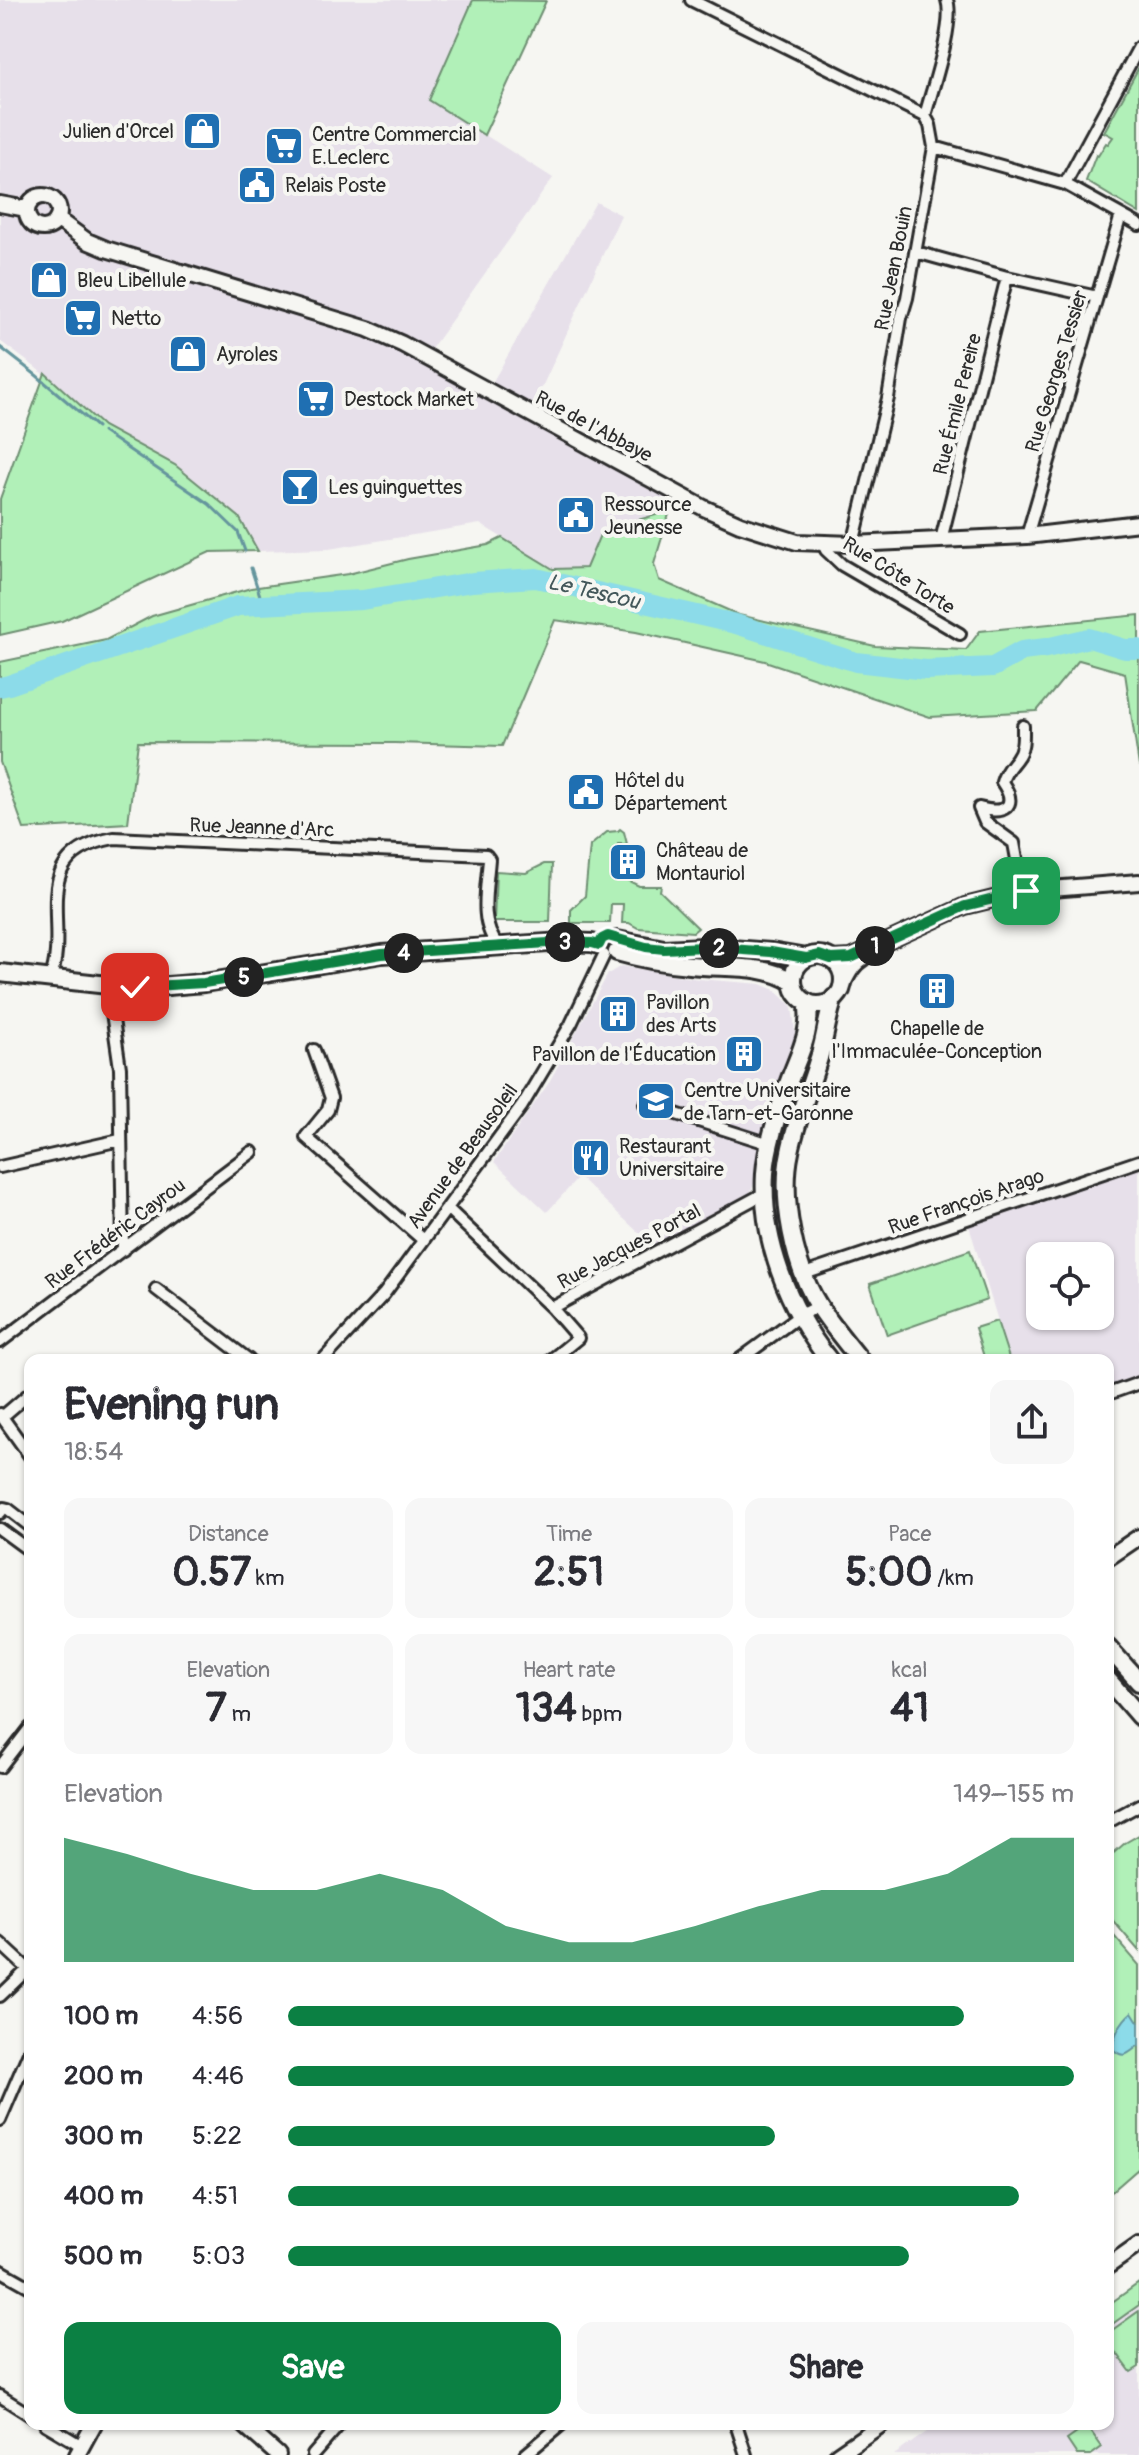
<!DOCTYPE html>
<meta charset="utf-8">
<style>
:root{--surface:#fff;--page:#f7f7f7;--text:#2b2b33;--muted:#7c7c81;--accent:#0b8043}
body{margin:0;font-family:Pangolin,sans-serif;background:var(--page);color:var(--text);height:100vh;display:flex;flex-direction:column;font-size:30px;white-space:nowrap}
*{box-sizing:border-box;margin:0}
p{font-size:26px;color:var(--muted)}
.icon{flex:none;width:44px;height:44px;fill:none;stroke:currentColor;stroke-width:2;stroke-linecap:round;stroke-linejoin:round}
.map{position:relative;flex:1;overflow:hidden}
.panel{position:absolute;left:24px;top:1354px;width:1090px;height:1076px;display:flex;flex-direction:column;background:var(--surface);border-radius:16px;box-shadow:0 2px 6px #0004}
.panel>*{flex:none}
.controls{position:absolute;left:1026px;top:1242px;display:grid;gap:16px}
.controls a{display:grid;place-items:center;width:88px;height:88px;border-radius:16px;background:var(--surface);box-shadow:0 2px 6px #0004;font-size:40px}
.pin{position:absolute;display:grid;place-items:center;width:68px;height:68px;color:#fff;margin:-34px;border-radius:16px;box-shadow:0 4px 12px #0006}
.km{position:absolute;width:40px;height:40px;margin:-20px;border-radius:50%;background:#222;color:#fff;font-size:22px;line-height:40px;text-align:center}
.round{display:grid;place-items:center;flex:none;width:84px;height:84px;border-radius:16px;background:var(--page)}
.overview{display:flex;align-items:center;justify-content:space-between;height:136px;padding:0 40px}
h1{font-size:44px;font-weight:700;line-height:60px}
.figures{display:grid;grid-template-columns:repeat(3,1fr);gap:12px;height:136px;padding:8px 40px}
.figures div{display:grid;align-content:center;border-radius:16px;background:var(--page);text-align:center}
.figures b{font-size:40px;font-weight:700}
.figures small{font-size:22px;font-weight:400}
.figures p{font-size:22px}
.chart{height:224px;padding:16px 40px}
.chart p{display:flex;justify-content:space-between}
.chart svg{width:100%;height:144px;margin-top:8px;fill:var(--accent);opacity:.7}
.button{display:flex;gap:16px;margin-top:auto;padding:16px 40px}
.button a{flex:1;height:92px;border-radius:16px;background:var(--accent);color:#fff;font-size:32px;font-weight:700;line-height:92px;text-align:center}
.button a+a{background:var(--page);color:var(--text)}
ul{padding:0 40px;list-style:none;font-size:26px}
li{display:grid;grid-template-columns:128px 96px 1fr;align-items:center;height:60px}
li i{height:20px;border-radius:10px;background:var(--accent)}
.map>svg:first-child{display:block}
</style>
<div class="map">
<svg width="1139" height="2455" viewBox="0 0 1139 2455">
<rect width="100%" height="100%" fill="#f6f6f2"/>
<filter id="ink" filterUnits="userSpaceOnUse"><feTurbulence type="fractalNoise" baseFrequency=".0125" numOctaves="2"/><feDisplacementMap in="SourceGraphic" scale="16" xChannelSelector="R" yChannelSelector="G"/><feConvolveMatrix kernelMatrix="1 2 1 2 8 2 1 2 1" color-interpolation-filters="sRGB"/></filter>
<g filter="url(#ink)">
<path fill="#e7e0ea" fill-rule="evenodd" d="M 0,0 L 473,0 L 430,100 L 553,178 L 431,349 L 492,383 L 596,202 L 621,215 L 526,422 L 673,502 L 671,511 L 602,530 L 587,568 L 553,569 L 480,524 L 329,549 L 258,551 L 239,517 L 175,465 L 103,426 L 35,367 L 0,341 Z
M 621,966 L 699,979 L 761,984 L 773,989 L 783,997 L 792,1007 L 794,1022 L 795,1034 L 792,1049 L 761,1141 L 757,1176 L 748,1198 L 654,1247 L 579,1177 L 547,1212 L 494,1162 L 548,1084 L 608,974 Z
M 1139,1169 L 1139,1376 L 1108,1386 L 1108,1360 L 1010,1360 L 969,1226 ZM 1100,1256 L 1100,1316 L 1040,1316 L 1040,1256 Z
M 1139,2282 L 1139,2455 L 894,2455 L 938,2424 L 1108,2424 L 1108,2304 Z"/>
<path fill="#b1f0b8" stroke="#6e8e72" stroke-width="2" d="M 473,0 L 546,1 L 484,135 L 429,100 Z
M 1139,67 L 1139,213 L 1086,181 L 1096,155 L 1098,156 L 1106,143 L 1108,144 L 1113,137 L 1104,132 Z
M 45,373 L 103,426 L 175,465 L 239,517 L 258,551 L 210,552 L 62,621 L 0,635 L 0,499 Z
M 670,511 L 654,564 L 659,580 L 739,615 L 875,646 L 966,650 L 980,631 L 1139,615 L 1139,766 L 1125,673 L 1079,660 L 1037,711 L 930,717 L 765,661 L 636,632 L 555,620 L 502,746 L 394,743 L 138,742 L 128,823 L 24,829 L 0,762 L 0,662 L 106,640 L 152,616 L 251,588 L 348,574 L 408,559 L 488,545 L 502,538 L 553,569 L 586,568 L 602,530 Z
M 620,829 L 624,832 L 627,844 L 618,844 L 618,856 L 613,857 L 612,866 L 618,866 L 617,879 L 627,880 L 639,886 L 661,886 L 660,891 L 698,928 L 693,932 L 638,928 L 629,923 L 622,923 L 623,904 L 611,904 L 610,923 L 571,923 L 571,910 L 585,896 L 590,846 L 607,832 L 618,831 Z
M 544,864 L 552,864 L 550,922 L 494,922 L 496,871 L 526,873 Z
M 970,1250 L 987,1300 L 887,1335 L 870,1284 Z
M 997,1321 L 1009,1358 L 985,1360 L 975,1328 Z
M 1139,1835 L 1139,1951 L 1108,1915 L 1108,1858 L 1125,1843 Z
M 1108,1929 L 1139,1965 L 1139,2168 L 1108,2195 Z
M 1139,2283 L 1139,2305 L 1108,2327 L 1108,2305 Z
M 1139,2311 L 1139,2367 L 1131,2372 L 1116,2352 L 1112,2353 L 1108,2347 L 1108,2333 Z
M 1087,2426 L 1102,2447 L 1091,2455 L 1077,2455 L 1067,2440 Z"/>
<path fill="#8cdbe9" stroke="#65959d" stroke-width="2" d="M 1132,2012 L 1139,2023 L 1139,2045 C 1130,2052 1124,2060 1114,2050 C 1111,2038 1122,2020 1132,2012 Z"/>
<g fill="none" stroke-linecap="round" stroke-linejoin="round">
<path stroke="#65959d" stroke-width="3" d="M 0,347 L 36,375 L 97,427
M 103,432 L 209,504 L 238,532 L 245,551
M 251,568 L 263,605"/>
<path stroke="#8cdbe9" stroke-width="20" d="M 0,687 L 9,685 L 238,606 L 362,600 L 473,582 L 536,578 L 736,624 L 856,662 L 926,670 L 993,667 L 1022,651 L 1046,648 L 1089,638 L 1125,649 L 1139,649"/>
<g stroke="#2b2b2b" stroke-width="16">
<path id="street" d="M 691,0 L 925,116
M 934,147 L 1065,184 L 1139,225
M 1065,184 L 1139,47
M 916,252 L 1007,277 L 1097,297
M 1027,536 L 1121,215
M 941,540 L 1007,277
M 823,544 L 826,550 L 842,565 L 960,634
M 853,544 L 888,398 L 901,318 L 907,298 L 934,147 L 930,125 L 925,116 C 932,89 955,24 947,0
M 979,808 C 1004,815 1019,807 1002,782 C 1005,771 1010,767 1016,759 C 1024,749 1023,738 1023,726
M 979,808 L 985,822 L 1014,843 L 1023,892
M 50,979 C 72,925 23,855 114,838 L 486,855 L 489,859 C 487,887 478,925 499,946
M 108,985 L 120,1068 L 123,1250
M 314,1050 L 331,1098 L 328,1110 L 306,1137 L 423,1240
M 645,1104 L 770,1144
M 0,1167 L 120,1140
M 447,1208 L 552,1308 L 578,1338 L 551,1360
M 804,1274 L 1139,1161
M 156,1289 L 249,1360
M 552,1308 L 765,1193
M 0,1342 L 252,1152
M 323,1360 L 384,1294 L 522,1106 L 571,1024 L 604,955
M 739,1360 L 799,1316 L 819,1306
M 1108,1394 L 1139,1383
M 0,1414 L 30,1456
M 2,1417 L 30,1393
M 0,1513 L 4,1508 L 8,1509 L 30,1526
M 0,1529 L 30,1551
M 0,1767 L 30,1728
M 1108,1822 L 1139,1805
M 0,1943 L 30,1971
M 0,1996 L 27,1970
M 0,2120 L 30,2050
M 0,2270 L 30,2287
M 0,2396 L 30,2415
M 45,2424 L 82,2446
M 736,2424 L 746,2455
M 313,2455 L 340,2424
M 525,2455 L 562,2424"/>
</g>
<g stroke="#2b2b2b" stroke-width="20">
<path id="secondary" d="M27 212a16 16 0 1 1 32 0a16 16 0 1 1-32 0Z
M 0,204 L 27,209
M 57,219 L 87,241 L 106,249 L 368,329 L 402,344 L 704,508 L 740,524 L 797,542 L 853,544 L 1027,536 L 1139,523
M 831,959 L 851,958 L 965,906 L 1026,891 L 1139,882
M 841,988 C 847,976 852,964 864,957
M 1108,1558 L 1139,1537
M 1108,2266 L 1139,2244
M 243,2424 L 278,2455
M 77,2455 L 94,2424
M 837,2455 L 882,2424"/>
</g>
<g stroke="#2b2b2b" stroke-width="22">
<path id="primary" d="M 617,940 L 664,949 L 704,947 L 771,952 L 806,958
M 617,952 C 641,959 665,963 690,965 C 724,969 764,963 793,982
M793 980a25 25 0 1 1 50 0a25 25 0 1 1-50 0Z
M 0,973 L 108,985 L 156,987 L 204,983 L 382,954 L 563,942 L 592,943 L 599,945
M 834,998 C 826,1020 825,1042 817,1064 C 808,1093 796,1122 790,1152 C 780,1197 794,1267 819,1306 C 831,1325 846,1342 860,1360
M 807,1002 C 814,1032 795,1061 786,1090 C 777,1116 767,1145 765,1173 C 761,1240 788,1308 829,1360
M 1108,1647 L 1139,1682
M 1108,1680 L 1139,1716"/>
</g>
<use href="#street" stroke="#f6f6f2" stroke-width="10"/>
<use href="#secondary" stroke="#f6f6f2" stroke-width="14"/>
<use href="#primary" stroke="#f6f6f2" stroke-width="16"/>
</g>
</g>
<g fill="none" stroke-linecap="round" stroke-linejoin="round" filter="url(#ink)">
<g stroke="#fff" stroke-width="16">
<path id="route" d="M 135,987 L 204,983 L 382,954 L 563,942 L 592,943 L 599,945 L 602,939 L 608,936 L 646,947 L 664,949 L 704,947 L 771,952 L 806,958 L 819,955 L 831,959 L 851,958 L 965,906 L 1026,891"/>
</g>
<use href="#route" stroke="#0b8043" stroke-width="10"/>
</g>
<defs>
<g id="shop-square" transform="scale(2)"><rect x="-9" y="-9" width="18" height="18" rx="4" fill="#1f6fb2" stroke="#f6f6f2"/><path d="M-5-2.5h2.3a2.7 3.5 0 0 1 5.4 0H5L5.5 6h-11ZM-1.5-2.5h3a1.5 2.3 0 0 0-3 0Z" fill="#fff"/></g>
<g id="supermarket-square" transform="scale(2)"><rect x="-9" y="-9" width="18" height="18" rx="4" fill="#1f6fb2" stroke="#f6f6f2"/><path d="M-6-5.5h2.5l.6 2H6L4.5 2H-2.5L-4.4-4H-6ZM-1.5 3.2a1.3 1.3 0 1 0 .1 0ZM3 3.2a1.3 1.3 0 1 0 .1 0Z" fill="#fff"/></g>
<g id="civic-square" transform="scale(2)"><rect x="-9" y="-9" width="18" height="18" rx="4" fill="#1f6fb2" stroke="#f6f6f2"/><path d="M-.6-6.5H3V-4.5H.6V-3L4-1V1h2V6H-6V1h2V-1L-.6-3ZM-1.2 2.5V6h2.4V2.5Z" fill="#fff"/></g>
<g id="bar-square" transform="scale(2)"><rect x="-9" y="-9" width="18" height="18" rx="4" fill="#1f6fb2" stroke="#f6f6f2"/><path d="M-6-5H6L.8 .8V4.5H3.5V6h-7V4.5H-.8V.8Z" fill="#fff"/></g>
<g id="building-square" transform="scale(2)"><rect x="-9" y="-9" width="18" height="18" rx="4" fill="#1f6fb2" stroke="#f6f6f2"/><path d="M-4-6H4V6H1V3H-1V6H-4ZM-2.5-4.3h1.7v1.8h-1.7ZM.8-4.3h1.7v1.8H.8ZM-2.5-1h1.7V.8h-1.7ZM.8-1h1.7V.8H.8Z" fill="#fff"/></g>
<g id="university-square" transform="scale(2)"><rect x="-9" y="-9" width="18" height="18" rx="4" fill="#1f6fb2" stroke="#f6f6f2"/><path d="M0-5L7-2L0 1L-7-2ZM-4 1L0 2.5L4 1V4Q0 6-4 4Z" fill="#fff"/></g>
<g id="restaurant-square" transform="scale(2)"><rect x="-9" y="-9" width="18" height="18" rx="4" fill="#1f6fb2" stroke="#f6f6f2"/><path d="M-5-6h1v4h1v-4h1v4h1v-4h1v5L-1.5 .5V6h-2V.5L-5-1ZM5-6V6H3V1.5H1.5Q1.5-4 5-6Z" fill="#fff"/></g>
</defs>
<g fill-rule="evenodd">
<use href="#shop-square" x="202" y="131"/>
<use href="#supermarket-square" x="284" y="146"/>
<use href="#civic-square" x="257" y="185"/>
<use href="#shop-square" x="49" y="280"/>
<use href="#supermarket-square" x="83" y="318"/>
<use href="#shop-square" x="188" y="354"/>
<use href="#supermarket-square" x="316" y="399"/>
<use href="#bar-square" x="300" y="487"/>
<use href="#civic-square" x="576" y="515"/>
<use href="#civic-square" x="586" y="792"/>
<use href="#building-square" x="628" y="862"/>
<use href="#building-square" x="937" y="991"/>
<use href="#building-square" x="618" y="1014"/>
<use href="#building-square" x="744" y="1054"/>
<use href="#university-square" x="656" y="1101"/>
<use href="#restaurant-square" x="591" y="1158"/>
</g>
<g text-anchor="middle" stroke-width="8" stroke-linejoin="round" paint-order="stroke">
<g font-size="20" fill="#2b2b2b" stroke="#f6f6f2" text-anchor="start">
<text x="174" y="138" text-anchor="end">Julien d'Orcel</text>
<text x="312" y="141">Centre Commercial<tspan x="312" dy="23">E.Leclerc</tspan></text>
<text x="285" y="192">Relais Poste</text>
<text x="77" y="287">Bleu Libellule</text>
<text x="111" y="325">Netto</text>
<text x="216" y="361">Ayroles</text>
<text x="344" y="406">Destock Market</text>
<text x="328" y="494">Les guinguettes</text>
<text x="604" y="511">Ressource<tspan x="604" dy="23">Jeunesse</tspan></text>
<text x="614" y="787">Hôtel du<tspan x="614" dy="23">Département</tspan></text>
<text x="656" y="857">Château de<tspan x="656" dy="23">Montauriol</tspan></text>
<text x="646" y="1009">Pavillon<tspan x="646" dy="23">des Arts</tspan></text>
<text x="937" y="1035" text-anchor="middle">Chapelle de<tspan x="937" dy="23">l'Immaculée-Conception</tspan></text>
<text x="716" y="1061" text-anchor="end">Pavillon de l'Éducation</text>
<text x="684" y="1097">Centre Universitaire<tspan x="684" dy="23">de Tarn-et-Garonne</tspan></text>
<text x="619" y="1153">Restaurant<tspan x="619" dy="23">Universitaire</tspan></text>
</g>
<g font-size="20" fill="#2b2b2b" stroke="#f6f6f2">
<text transform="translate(893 268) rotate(-79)" y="7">Rue Jean Bouin</text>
<text transform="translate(1056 371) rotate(-73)" y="7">Rue Georges Tessier</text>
<text transform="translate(957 404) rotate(-76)" y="7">Rue Émile Pereire</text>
<text transform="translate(594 426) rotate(28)" y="7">Rue de l'Abbaye</text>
<text transform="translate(899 575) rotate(32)" y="7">Rue Côte Torte</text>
<text transform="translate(262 827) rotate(2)" y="7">Rue Jeanne d'Arc</text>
<text transform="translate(462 1156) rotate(-54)" y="7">Avenue de Beausoleil</text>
<text transform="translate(966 1201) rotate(-19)" y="7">Rue François Arago</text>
<text transform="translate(115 1233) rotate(-37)" y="7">Rue Frédéric Cayrou</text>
<text transform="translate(629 1246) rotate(-28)" y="7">Rue Jacques Portal</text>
</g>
<g font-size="22" font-style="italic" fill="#43575a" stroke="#f6f6f2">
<text transform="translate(594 591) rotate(13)" y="8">Le Tescou</text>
</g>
</g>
</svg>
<div class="controls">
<a><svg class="icon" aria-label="locate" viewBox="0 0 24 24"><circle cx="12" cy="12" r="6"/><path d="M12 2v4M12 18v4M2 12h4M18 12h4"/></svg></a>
</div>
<div class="pin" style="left:1026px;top:891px;background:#1e9e55"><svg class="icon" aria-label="arrive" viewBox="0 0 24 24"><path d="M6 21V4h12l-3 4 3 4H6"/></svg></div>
<div class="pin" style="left:135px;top:987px;background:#d93025"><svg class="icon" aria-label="check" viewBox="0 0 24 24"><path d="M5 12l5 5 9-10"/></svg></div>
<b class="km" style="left:875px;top:946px">1</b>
<b class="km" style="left:719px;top:948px">2</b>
<b class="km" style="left:565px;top:942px">3</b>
<b class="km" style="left:404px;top:953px">4</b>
<b class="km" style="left:244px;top:977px">5</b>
<section class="panel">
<div class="overview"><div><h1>Evening run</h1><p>18:54</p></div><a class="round"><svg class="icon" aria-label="share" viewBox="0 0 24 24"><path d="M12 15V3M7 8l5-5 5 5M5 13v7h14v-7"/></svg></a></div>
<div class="figures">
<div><p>Distance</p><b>0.57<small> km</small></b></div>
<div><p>Time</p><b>2:51</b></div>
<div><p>Pace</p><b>5:00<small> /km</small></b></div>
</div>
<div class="figures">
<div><p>Elevation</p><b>7<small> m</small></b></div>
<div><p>Heart rate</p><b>134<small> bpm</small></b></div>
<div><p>kcal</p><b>41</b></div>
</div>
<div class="chart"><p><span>Elevation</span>149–155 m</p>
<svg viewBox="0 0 160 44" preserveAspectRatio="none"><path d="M0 44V6L10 11L20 17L30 22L40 22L50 17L60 22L70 33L80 38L90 38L100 33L110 27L120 22L130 22L140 17L150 6L160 6V44z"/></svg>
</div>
<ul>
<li><b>100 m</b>4:56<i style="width:86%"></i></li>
<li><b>200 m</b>4:46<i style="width:100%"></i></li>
<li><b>300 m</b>5:22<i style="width:62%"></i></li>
<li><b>400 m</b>4:51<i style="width:93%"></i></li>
<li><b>500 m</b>5:03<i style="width:79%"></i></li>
</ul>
<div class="button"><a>Save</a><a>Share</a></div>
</section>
</div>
